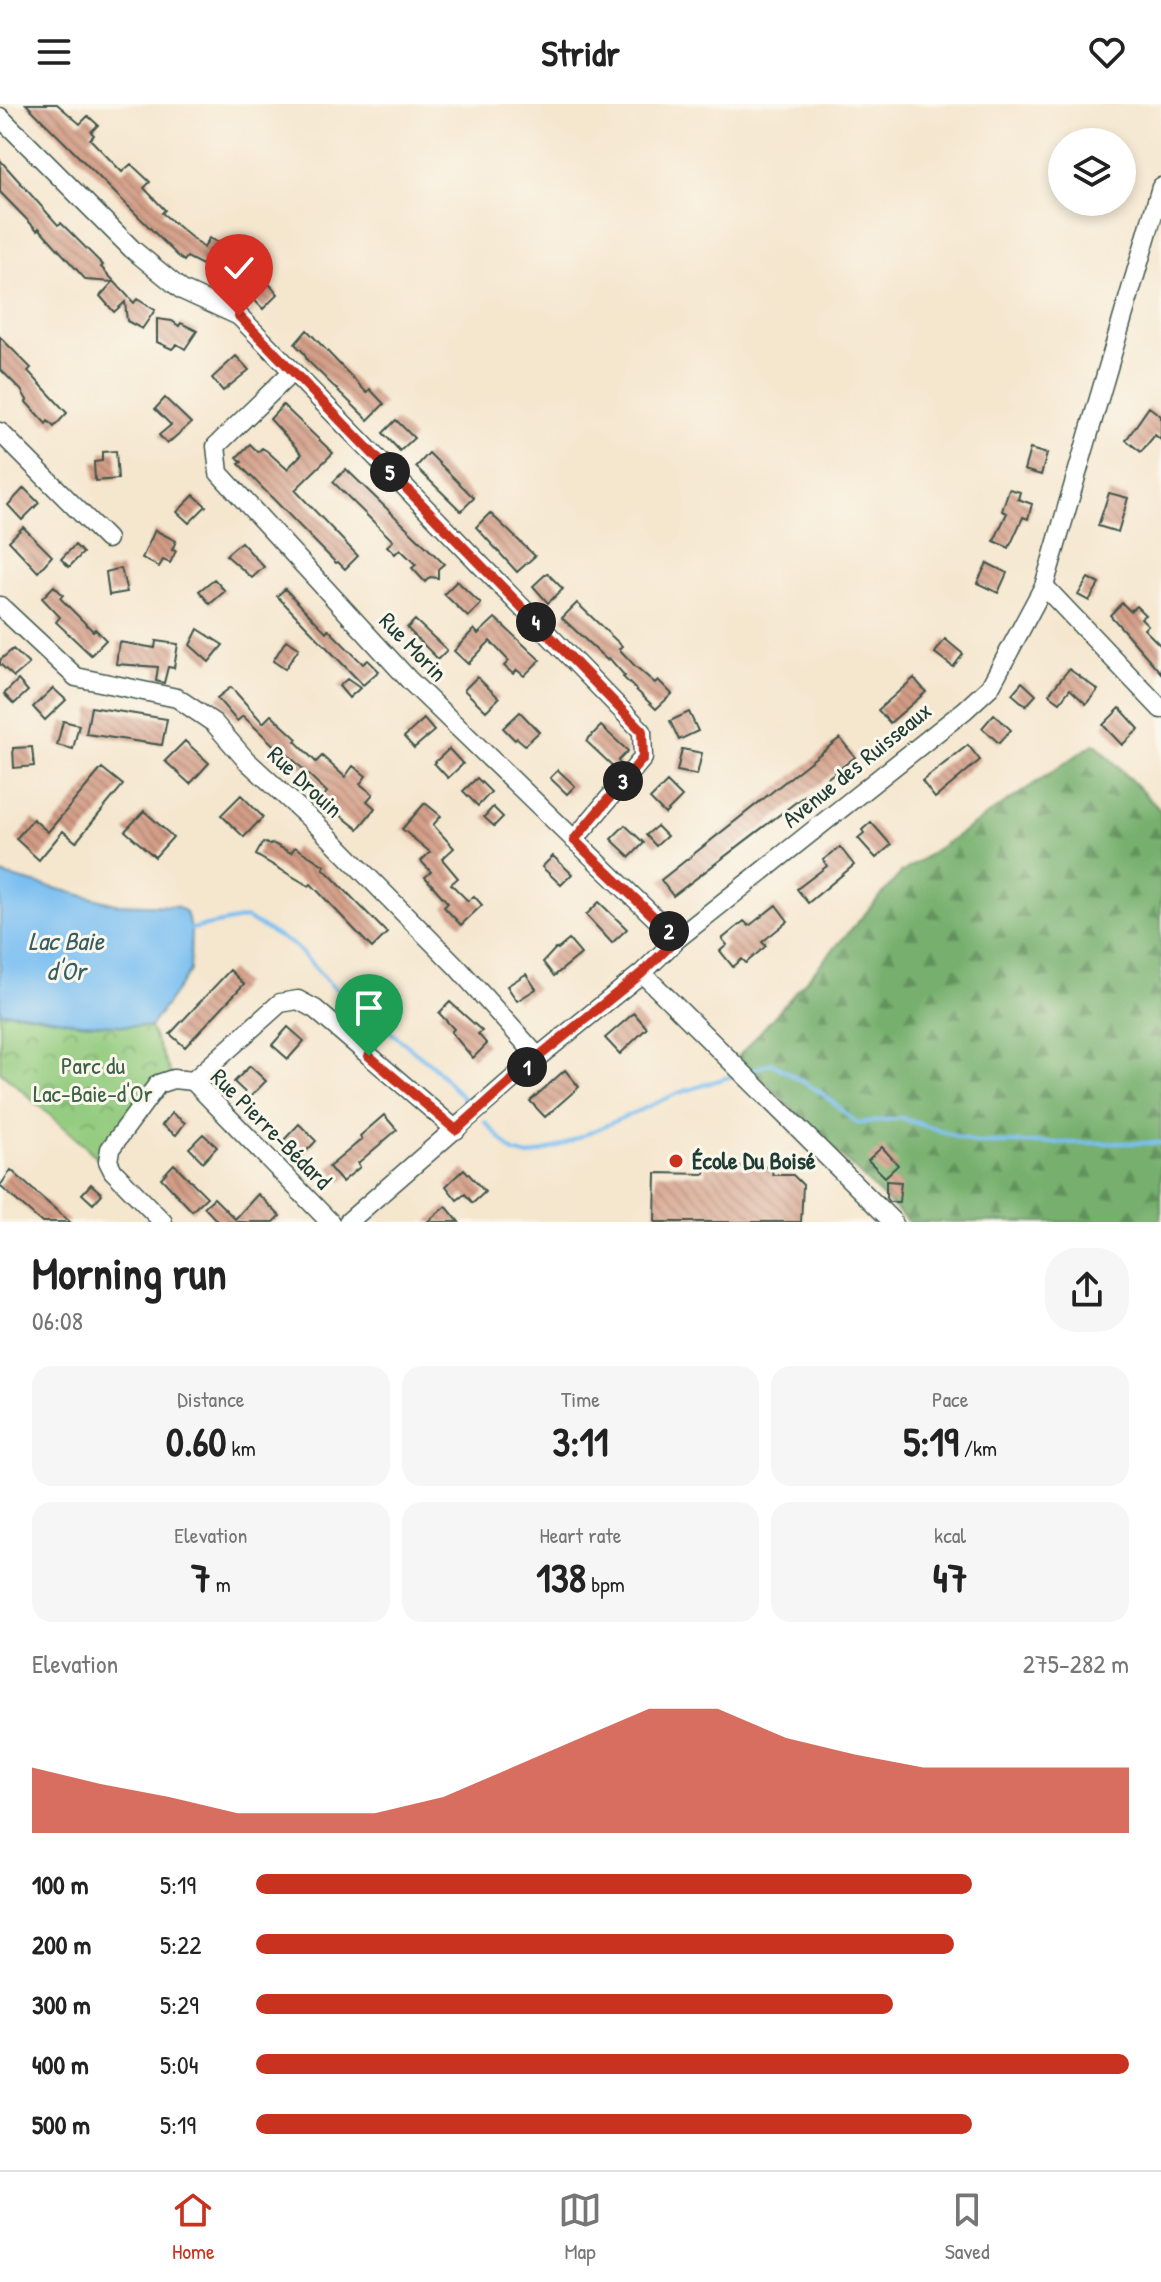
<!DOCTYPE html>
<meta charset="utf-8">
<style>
:root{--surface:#fff;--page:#f6f6f6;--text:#222;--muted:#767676;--line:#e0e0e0;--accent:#c8321e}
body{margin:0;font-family:"Patrick Hand",sans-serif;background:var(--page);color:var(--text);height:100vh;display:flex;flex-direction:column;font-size:30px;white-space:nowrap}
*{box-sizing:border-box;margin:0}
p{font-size:26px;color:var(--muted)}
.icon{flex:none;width:44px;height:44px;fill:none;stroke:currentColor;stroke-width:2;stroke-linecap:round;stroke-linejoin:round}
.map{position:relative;height:1118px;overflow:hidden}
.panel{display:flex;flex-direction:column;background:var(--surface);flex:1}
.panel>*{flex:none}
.buttons{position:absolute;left:1048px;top:24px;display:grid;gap:16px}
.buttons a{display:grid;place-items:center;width:88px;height:88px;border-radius:50%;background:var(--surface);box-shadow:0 4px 12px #0003;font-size:40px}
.pin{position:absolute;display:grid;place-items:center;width:68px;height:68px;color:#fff;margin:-82px -34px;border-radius:50% 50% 50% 0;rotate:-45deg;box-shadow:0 0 8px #0007}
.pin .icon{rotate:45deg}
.km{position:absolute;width:40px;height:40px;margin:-20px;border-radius:50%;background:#222;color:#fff;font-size:22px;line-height:40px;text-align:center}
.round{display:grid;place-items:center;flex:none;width:84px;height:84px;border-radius:32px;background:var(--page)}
.summary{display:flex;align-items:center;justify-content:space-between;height:136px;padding:0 32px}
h1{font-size:44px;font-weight:700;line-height:60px}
.figures{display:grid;grid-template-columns:repeat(3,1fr);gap:12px;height:136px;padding:8px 32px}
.figures div{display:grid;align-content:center;border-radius:20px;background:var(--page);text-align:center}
.figures b{font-size:40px;font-weight:700}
.figures small{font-size:22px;font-weight:400}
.figures p{font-size:22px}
.chart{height:224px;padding:16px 32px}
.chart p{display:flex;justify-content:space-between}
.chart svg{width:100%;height:144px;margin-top:8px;fill:var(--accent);opacity:.7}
ul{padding:0 32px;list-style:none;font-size:26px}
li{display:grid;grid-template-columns:128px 96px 1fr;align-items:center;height:60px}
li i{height:20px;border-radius:10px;background:var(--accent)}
header{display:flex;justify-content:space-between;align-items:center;height:104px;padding:0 32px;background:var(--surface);font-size:36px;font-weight:700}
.tab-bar{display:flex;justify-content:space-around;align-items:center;height:112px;border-top:2px solid var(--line);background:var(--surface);font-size:22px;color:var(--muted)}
.tab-bar a{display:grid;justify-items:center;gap:4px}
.tab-bar .on{color:var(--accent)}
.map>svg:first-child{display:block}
</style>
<header><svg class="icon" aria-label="menu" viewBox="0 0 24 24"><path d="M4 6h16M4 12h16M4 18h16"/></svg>Stridr<svg class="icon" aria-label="heart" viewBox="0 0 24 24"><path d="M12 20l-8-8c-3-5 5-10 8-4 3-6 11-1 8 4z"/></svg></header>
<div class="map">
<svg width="1161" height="1118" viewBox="0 0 1161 1118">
<defs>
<pattern id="forest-firs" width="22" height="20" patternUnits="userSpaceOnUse" patternTransform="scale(2)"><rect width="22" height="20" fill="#77b06e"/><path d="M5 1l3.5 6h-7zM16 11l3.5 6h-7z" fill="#61905b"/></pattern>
<pattern id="park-crowns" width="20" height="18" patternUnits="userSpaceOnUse" patternTransform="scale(2)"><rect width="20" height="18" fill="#94cc80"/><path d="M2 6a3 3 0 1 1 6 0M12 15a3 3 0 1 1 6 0" fill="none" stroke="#78a76a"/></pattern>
<pattern id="building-back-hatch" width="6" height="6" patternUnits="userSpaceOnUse" patternTransform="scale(2)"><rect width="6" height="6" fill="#d39c85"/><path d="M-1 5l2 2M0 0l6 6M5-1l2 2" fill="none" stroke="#ab806e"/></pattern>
</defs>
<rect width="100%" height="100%" fill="#fbf7ec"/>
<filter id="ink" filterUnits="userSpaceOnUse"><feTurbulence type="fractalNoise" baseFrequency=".0125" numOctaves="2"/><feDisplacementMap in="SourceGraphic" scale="16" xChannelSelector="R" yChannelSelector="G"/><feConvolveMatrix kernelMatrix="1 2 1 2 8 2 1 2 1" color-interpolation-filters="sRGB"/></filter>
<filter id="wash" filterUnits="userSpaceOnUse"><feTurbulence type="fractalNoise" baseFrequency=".006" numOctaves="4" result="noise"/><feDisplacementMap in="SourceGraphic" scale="32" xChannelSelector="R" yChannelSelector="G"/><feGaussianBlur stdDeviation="1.8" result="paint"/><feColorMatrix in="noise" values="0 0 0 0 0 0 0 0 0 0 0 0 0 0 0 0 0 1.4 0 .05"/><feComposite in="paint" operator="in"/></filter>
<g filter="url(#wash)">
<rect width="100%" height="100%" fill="#f5e6ce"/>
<path fill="url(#forest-firs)" stroke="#4b7651" stroke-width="2" d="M 1095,639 L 1161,707 L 1161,1118 L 909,1118 L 738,953 L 901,769 Z"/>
<path fill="url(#park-crowns)" stroke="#5a845a" stroke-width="2" d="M 0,908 L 23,909 L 79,919 L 150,923 L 173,975 L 110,1045 L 113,1067 L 0,967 Z"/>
<path fill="#7abff1" stroke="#4c7e92" stroke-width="2" d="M 0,770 L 116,800 L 176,802 L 186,808 L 191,825 L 190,867 L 150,923 L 79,919 L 23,909 L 0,908 Z"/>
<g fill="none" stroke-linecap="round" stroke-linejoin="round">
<path stroke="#7abff1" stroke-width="4" d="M 191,825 L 246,814 L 295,842 L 331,881 L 431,960 L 468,999
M 750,967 L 771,959 L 822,989 L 857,1019 L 902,1014 L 975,1039 L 1161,1039
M 485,1018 L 513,1048 L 529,1052 L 557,1043 L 676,990 L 735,971"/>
</g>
<g id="blocks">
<path fill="url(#building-back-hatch)" d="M 26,0 L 57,0 L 80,20 L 88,12 L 98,21 L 91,28 L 94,31 L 90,35 L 122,68 L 131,60 L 150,78 L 144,84 L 165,106 L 162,109 L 204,144 L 209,134 L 235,147 L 222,171 L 187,153 L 184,157 L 177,151 Z
M 0,56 L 58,121 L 61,119 L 103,161 L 101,163 L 134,199 L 137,195 L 155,206 L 142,225 L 127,217 L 125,198 L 114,208 L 100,192 L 113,178 L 86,176 L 39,124 L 37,126 L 0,88 Z
M 255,159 L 265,170 L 262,172 L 278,190 L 263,205 L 236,177 Z
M 157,215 L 172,217 L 179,222 L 181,219 L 197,227 L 185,245 L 177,240 L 172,245 L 157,238 Z
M 307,226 L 367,289 L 370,285 L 384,300 L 368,316 L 307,256 L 304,249 L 295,240 Z
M 0,233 L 31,264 L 28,267 L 67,309 L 54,323 L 48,317 L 46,320 L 26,298 L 27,296 L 21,286 L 0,265 Z
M 236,252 L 249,266 L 223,287 L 212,274 Z
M 165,294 L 191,319 L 167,340 L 159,331 L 171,321 L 155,305 Z
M 283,301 L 333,349 L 295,386 L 358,452 L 345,465 L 338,458 L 336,459 L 239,360 L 242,358 L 237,353 L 250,340 L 258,348 L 262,344 L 267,347 L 287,365 L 302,350 L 270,315 Z
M 1149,303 L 1161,312 L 1161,336 L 1155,331 L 1141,348 L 1126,336 Z
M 396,316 L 414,334 L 400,347 L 383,329 Z
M 1030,345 L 1047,350 L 1041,371 L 1024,366 Z
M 116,347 L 118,375 L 95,377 L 94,358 L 102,357 L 102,348 Z
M 429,349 L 474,394 L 461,407 L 416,363 Z
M 346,365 L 444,460 L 438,465 L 438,474 L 430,473 L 425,478 L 412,464 L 416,461 L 400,445 L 395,450 L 387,442 L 393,437 L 333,378 Z
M 24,384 L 39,399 L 22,416 L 8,401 Z
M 1009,385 L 1020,388 L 1018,395 L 1032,400 L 1028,415 L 1023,413 L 1009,444 L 994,437 L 1007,409 L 1002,407 Z
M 1109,389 L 1128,394 L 1118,428 L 1098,422 Z
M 194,391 L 206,402 L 189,419 L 177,408 Z
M 490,409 L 535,452 L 517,468 L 476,423 Z
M 23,423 L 52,452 L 38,468 L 9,437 Z
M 155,426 L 176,437 L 172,446 L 176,447 L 170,459 L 163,456 L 159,463 L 142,454 Z
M 241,438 L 264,463 L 252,474 L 226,451 Z
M 75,441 L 83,449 L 69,463 L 61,455 Z
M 987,459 L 1007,469 L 998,489 L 977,479 Z
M 121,464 L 127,488 L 109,491 L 106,468 Z
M 547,469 L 563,485 L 548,499 L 533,482 Z
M 1088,474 L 1099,480 L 1089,497 L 1078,491 Z
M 214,475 L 225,487 L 210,500 L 199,487 Z
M 457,477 L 481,500 L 468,513 L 444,490 Z
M 54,482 L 63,491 L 60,494 L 93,527 L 95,525 L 106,536 L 91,551 L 56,518 L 60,513 L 42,494 Z
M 285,485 L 326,528 L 328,525 L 363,560 L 368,556 L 379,567 L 363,581 L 277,492 Z
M 577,499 L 622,542 L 619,545 L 635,562 L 655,579 L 658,576 L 672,590 L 656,605 L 623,573 L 625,572 L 609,554 L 607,556 L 562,514 Z
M 1122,499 L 1130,507 L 1136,502 L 1145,511 L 1141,514 L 1148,521 L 1144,525 L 1161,542 L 1161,569 L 1110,511 Z
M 495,514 L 540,556 L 524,572 L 517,566 L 513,570 L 504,562 L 509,557 L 490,537 L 468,560 L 454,547 L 474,525 L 478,530 Z
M 415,516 L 447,546 L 438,555 L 407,524 Z
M 198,525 L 223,541 L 209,558 L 190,541 Z
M 945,535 L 963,550 L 953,563 L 935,549 Z
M 286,536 L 299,544 L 285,565 L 273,557 Z
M 156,537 L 178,540 L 174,564 L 168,563 L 164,579 L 156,577 L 158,563 L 116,560 L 119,538 L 155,544 Z
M 13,545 L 29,560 L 14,573 L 0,560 L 0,556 Z
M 1069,565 L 1098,586 L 1086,600 L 1070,585 L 1060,598 L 1049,590 Z
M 477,573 L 499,594 L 486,607 L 464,586 Z
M 914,574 L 926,588 L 890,619 L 878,606 Z
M 347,575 L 360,584 L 349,594 L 339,582 Z
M 18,576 L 28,587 L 14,600 L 4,590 Z
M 1022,578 L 1036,591 L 1026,602 L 1012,590 Z
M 231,583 L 263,619 L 271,611 L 297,635 L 295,637 L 316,658 L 322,652 L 345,673 L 353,662 L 366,672 L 360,680 L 373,690 L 367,697 L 375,704 L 358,725 L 321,696 L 327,688 L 285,648 L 283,650 L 243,612 L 237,617 L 217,594 Z
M 53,584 L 66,596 L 45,616 L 33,603 Z
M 91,603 L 167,615 L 162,641 L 86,630 Z
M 1120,604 L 1139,625 L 1122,641 L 1103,621 Z
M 520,608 L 539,628 L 525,641 L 517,634 L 515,636 L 503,624 Z
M 689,608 L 698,627 L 679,636 L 670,617 Z
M 994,610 L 1011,626 L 999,639 L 982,624 Z
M 424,615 L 434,627 L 414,644 L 404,633 Z
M 63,617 L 79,621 L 73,645 L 57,641 Z
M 601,622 L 628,647 L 618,657 L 621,661 L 617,666 L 586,637 Z
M 840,634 L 855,653 L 673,792 L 661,776 Z
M 185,637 L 209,659 L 190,680 L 165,657 Z
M 968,641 L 980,656 L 935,694 L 922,677 Z
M 32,643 L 34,662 L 14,664 L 13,644 Z
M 449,645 L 463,660 L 448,674 L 434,659 Z
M 682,645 L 702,649 L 697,671 L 677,667 Z
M 102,664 L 123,681 L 76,738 L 63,727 L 39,756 L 16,735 L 33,715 L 48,728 Z
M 558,666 L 575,682 L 567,690 L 550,674 Z
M 477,674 L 491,688 L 478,702 L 463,687 Z
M 667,678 L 682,693 L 665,710 L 650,695 Z
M 241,691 L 263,713 L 244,733 L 221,711 Z
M 425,699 L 441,712 L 433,721 L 454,744 L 442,755 L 458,774 L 451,780 L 468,797 L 474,792 L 482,801 L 461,821 L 444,803 L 448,799 L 425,773 L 431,768 L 421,757 L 430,748 L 402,725 Z
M 493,703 L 503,713 L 494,722 L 484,713 Z
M 144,707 L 173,733 L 155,753 L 125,727 Z
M 871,718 L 891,741 L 876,754 L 858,734 L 864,729 L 862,726 Z
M 625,721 L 644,739 L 630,753 L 611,735 Z
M 657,722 L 667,732 L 656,742 L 646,731 Z
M 263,738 L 270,741 L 272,739 L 291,749 L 295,743 L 325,762 L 323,764 L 387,829 L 372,844 L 311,780 L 309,782 L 256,751 Z
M 840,743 L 854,761 L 808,799 L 797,785 L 827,762 L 823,756 Z
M 553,752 L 572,770 L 561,781 L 542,763 Z
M 599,798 L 627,825 L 612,839 L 586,811 Z
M 776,801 L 788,817 L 762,838 L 766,842 L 746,859 L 742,855 L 733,863 L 720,847 L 727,841 L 722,835 L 744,817 L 749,822 Z
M 569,836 L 581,850 L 554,872 L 543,858 L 556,844 L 558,845 Z
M 230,866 L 244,880 L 185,943 L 170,930 Z
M 526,870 L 536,885 L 517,897 L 507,882 Z
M 450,898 L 482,927 L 478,930 L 487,940 L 473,954 L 451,928 L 454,925 L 439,909 Z
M 634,909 L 647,924 L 620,950 L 605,934 Z
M 288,923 L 304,937 L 288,955 L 272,941 Z
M 250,962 L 266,977 L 250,993 L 234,978 Z
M 565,966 L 579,983 L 545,1013 L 530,997 Z
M 172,1009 L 185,1019 L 176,1031 L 162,1021 Z
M 384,1011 L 397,1026 L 358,1059 L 360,1063 L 342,1078 L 329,1063 L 362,1035 L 360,1032 Z
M 299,1020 L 316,1037 L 300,1054 L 282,1038 Z
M 203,1030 L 217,1043 L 203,1058 L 189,1044 Z
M 882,1043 L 898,1061 L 885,1073 L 868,1056 Z
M 174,1060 L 207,1093 L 192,1107 L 161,1074 Z
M 706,1062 L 771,1063 L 773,1071 L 793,1071 L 803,1081 L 801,1118 L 655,1118 L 656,1069 L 705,1070 Z
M 464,1065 L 485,1088 L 473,1099 L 465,1090 L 457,1096 L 446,1082 Z
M 11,1066 L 40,1092 L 70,1118 L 41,1118 L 0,1082 Z
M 886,1077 L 901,1078 L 899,1098 L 889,1098 L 886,1094 Z
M 91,1080 L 102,1090 L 93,1100 L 82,1090 Z
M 258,1090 L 280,1112 L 274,1118 L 218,1118 L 204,1103 L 214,1094 L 235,1115 Z
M 446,1102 L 459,1118 L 427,1118 Z"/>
</g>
</g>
<g filter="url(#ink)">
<use href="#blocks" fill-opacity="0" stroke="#3f564b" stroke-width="2"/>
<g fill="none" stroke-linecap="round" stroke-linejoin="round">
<g stroke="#3f564b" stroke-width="21">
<path id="minor" d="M 0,13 L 132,145 L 182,186 L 239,212 L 642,627 L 643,654 L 574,736
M 292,268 L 216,342 L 219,369 L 410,577 L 677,835
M 0,328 L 107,435
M 1044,482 L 1161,605
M 0,502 L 76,573 L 177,594 L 214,619 L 246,656 L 318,722 L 458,864 L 538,953
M 642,869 L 893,1118
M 193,977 L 280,899 L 298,896 L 315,905 L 456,1026
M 163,1118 L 113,1067 L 108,1057 L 110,1045 L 158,980 L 173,975 L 193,977 L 330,1118
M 348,1118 L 538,953 L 642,869 L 677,835 L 965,606 L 990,583 L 1044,482 L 1161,83"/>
</g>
<use href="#minor" stroke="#fff" stroke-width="18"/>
</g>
</g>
<g fill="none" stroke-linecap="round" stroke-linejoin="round" filter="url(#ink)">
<g stroke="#fff" stroke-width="16">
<path id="route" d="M 239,212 L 642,627 L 643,654 L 574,736 L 677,835 L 642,869 L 538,953 L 456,1026 L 369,952"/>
</g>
<use href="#route" stroke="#c8321e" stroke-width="10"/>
</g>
<circle fill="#c8321e" stroke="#fbf7ec" stroke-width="3" cx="676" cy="1057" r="8"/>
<g text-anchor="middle" stroke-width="6" stroke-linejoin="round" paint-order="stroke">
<g font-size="24" fill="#1f3d34" stroke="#fbf7ec">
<text transform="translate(413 543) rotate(46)" y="8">Rue Morin</text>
<text transform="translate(857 661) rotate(-39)" y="8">Avenue des Ruisseaux</text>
<text transform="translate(305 678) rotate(43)" y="8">Rue Drouin</text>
<text transform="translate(271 1025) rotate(45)" y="8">Rue Pierre-Bédard</text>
</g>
<g font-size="24" fill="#3c6147" stroke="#fbf7ec">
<text x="93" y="970">Parc du<tspan x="93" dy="28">Lac-Baie-d'Or</tspan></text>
</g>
<g font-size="24" font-weight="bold" fill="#1f3d34" stroke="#fbf7ec" text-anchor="start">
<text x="692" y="1065">École Du Boisé</text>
</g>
<g font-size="26" font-style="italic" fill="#365e63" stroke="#fbf7ec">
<text x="66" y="846">Lac Baie<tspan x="66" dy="30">d'Or</tspan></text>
</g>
</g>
</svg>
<div class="buttons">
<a><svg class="icon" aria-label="layers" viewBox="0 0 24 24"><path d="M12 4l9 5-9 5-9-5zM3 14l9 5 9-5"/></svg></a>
</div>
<div class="pin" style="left:369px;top:952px;background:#1e9e55"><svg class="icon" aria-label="arrive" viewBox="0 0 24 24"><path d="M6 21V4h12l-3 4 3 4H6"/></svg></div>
<div class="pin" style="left:239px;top:212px;background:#d93025"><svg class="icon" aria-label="check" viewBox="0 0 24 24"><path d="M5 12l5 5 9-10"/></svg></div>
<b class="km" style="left:527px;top:963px">1</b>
<b class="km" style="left:669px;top:827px">2</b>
<b class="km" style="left:623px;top:677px">3</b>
<b class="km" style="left:536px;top:518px">4</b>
<b class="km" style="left:390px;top:368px">5</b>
</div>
<section class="panel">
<div class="summary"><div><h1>Morning run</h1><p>06:08</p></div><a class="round"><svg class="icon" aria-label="share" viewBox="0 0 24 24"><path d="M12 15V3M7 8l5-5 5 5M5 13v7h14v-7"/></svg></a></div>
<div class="figures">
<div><p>Distance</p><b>0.60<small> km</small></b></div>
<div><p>Time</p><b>3:11</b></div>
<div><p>Pace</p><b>5:19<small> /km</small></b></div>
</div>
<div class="figures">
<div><p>Elevation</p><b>7<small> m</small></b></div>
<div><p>Heart rate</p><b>138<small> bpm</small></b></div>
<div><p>kcal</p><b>47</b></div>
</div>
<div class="chart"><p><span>Elevation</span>275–282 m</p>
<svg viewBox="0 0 160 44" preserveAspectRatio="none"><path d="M0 44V24L10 29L20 33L30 38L40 38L50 38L60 33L70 24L80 15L90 6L100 6L110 15L120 20L130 24L140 24L150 24L160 24V44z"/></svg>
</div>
<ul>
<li><b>100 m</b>5:19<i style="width:82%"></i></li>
<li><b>200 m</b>5:22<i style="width:80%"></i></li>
<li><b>300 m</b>5:29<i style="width:73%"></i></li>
<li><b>400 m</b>5:04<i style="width:100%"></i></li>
<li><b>500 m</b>5:19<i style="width:82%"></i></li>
</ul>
</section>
<nav class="tab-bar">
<a class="on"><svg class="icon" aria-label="home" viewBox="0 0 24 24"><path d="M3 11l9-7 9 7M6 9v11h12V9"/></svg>Home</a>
<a><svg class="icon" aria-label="map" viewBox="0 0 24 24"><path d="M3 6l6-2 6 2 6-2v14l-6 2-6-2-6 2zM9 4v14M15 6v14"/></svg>Map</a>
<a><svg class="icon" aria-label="saved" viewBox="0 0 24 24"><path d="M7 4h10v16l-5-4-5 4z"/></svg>Saved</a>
</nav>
